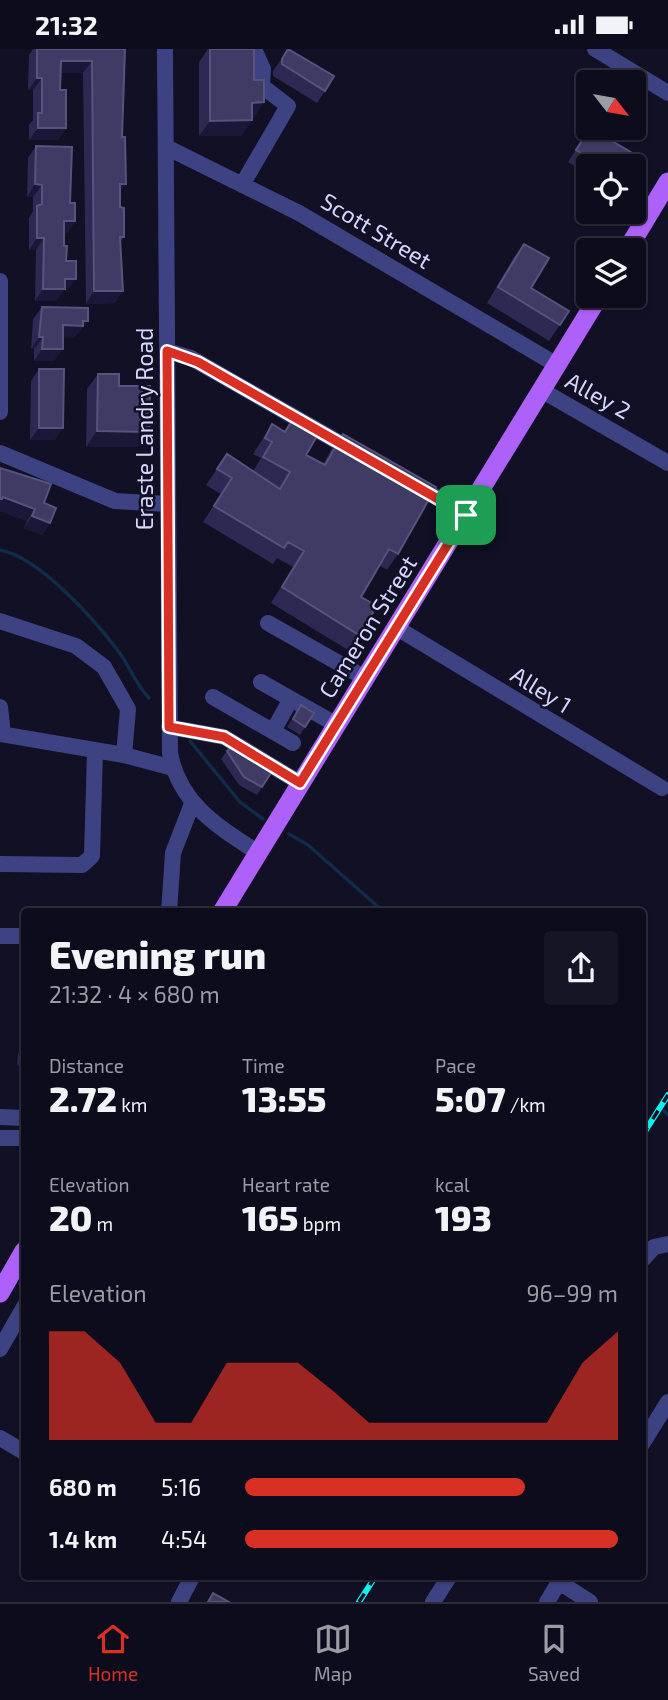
<!DOCTYPE html>
<meta charset="utf-8">
<style>
:root{--surface:#0d0c1c;--page:#161525;--text:#f1f3f6;--muted:#9a9ba3;--line:#2d2c3b;--accent:#d93025}
body{margin:0;font-family:"Exo 2",sans-serif;background:var(--page);color:var(--text);height:100vh;display:flex;flex-direction:column;font-size:26px;white-space:nowrap}
*{box-sizing:border-box;margin:0}
p{font-size:23px;color:var(--muted)}
.icon{flex:none;width:38px;height:38px;fill:none;stroke:currentColor;stroke-width:2;stroke-linecap:round;stroke-linejoin:round}
.map{position:relative;flex:1;overflow:hidden}
.panel{position:absolute;left:21px;top:859px;width:625px;height:672px;display:flex;flex-direction:column;background:var(--surface);border-radius:7px;box-shadow:0 2px 5px #0004,0 0 0 2px var(--line)}
.panel>*{flex:none}
.needle{width:46px;rotate:121deg}
.controls{position:absolute;left:576px;top:21px;display:grid;gap:14px}
.controls a{display:grid;place-items:center;width:70px;height:70px;border-radius:7px;background:var(--surface);box-shadow:0 2px 5px #0004,0 0 0 2px var(--line);font-size:35px}
.pin{position:absolute;display:grid;place-items:center;width:60px;height:60px;color:#fff;margin:-30px;border-radius:14px;box-shadow:0 4px 10px #0006}
.round{display:grid;place-items:center;flex:none;width:74px;height:74px;border-radius:7px;background:var(--page)}
.headline{display:flex;align-items:center;justify-content:space-between;height:119px;padding:0 28px}
h1{font-size:38px;font-weight:800;line-height:52px}
.metrics{display:grid;grid-template-columns:repeat(3,1fr);gap:10px;height:119px;padding:7px 28px}
.metrics div{display:grid;align-content:center}
.metrics b{font-size:35px;font-weight:800}
.metrics small{font-size:19px;font-weight:400}
.metrics p{font-size:19px}
.chart{height:196px;padding:14px 28px}
.chart p{display:flex;justify-content:space-between}
.chart svg{width:100%;height:126px;margin-top:7px;fill:var(--accent);opacity:.7}
ul{padding:0 28px;list-style:none;font-size:23px}
li{display:grid;grid-template-columns:112px 84px 1fr;align-items:center;height:52px}
li i{height:18px;border-radius:9px;background:var(--accent)}
.status{display:flex;justify-content:space-between;align-items:center;height:49px;padding:0 35px;background:var(--surface);direction:ltr}
.status svg{height:19px;fill:currentColor}
.tab-bar{display:flex;justify-content:space-around;align-items:center;height:98px;border-top:2px solid var(--line);background:var(--surface);font-size:19px;color:var(--muted)}
.tab-bar a{display:grid;justify-items:center;gap:4px}
.tab-bar .current{color:var(--accent)}
.map>svg:first-child{display:block}
</style>
<div class="status"><b>21:32</b><svg viewBox="0 0 49 12"><path d="M0 12V9h3v3zM5 12V6h3v6zM10 12V3h3v9zM15 12V0h3v12zM26 1h20v11H26zM47 4h2v5h-2z"/></svg></div>
<div class="map">
<svg width="668" height="1553" viewBox="0 0 668 1553">
<rect width="100%" height="100%" fill="#111025"/>
<g fill="none" stroke-linecap="round" stroke-linejoin="round">
<path stroke="#102c48" stroke-width="3.5" d="M 0,501 C 39,508 95,571 119,603 C 130,618 136,636 149,649
M 190,692 L 240,753 L 263,770
M 289,785 L 308,796 L 384,863
M 664,1062 L 668,1066"/>
<path stroke="#3d4282" stroke-width="16" d="M 165,0 L 170,704 C 179,754 217,777 257,803
M 595,0 L 668,44
M 166,98 L 299,164 L 557,316
M 242,136 L 288,57 L 262,37 L 263,20 L 254,0
M 0,232 L 0,363
M 167,302 L 191,309 L 354,402
M 541,341 L 668,414
M 0,404 L 115,452 L 168,455
M 413,435 L 466,465
M 0,572 L 76,597 L 104,618 L 128,660 L 124,706
M 268,574 L 365,629
M 397,579 L 662,739
M 261,633 L 337,676
M 213,648 L 293,694
M 0,658 L 3,685
M 169,678 L 224,688 L 300,734
M 273,682 L 291,650
M 0,685 L 124,706 L 173,719
M 0,815 L 82,816 L 92,807 L 95,702
M 169,863 L 173,804 L 192,755
M 0,887 L 24,887
M 0,1068 L 24,1069
M 0,1089 L 24,1089
M 642,1211 L 654,1198 L 668,1195
M 0,1300 L 24,1258
M 0,1389 L 24,1403
M 642,1395 L 668,1353
M 559,1533 L 590,1553
M 179,1553 L 192,1528
M 433,1553 L 449,1528
M 547,1553 L 562,1528"/>
<path stroke="#ae61f9" stroke-width="19" d="M 627,201 L 668,133
M 222,863 L 599,247
M 0,1244 L 24,1202"/>
<g stroke="#0af5f1" stroke-width="6">
<path id="rail" d="M 642,1087 L 668,1046
M 359,1553 L 375,1528"/>
</g>
<use href="#rail" stroke="#111025" stroke-width="3.5" stroke-dasharray="10" stroke-linecap="butt"/>
</g>
<path fill="#2d2952" d="M 33,0 L 92,0 L 120,144 L 120,158 L 124,188 L 121,192 L 115,254 L 86,255 L 83,24 L 61,24 L 60,41 L 66,79 L 58,91 L 29,91 L 29,76 L 33,71 L 33,41 L 28,41 L 29,6 Z
M 208,0 L 210,0 L 254,31 L 264,53 L 241,87 L 199,87 L 199,13 Z
M 288,0 L 325,42 L 317,54 L 273,27 L 273,22 Z
M 590,79 L 634,117 L 588,117 L 588,125 L 568,113 Z
M 36,97 L 70,154 L 75,172 L 67,184 L 64,184 L 67,242 L 63,242 L 56,252 L 35,252 L 36,201 L 29,201 L 29,169 L 33,162 L 33,148 L 27,148 L 28,109 Z
M 524,195 L 531,239 L 560,276 L 549,292 L 487,254 L 513,210 Z
M 42,258 L 79,284 L 77,284 L 74,289 L 63,288 L 54,312 L 34,312 L 34,300 L 31,300 L 33,270 Z
M 39,320 L 55,391 L 30,391 L 31,332 Z
M 98,325 L 119,337 L 138,398 L 86,398 L 87,340 Z
M 294,368 L 306,406 L 323,416 L 331,401 L 343,385 L 398,505 L 387,521 L 379,516 L 361,548 L 359,586 L 348,601 L 271,554 L 293,518 L 277,509 L 273,515 L 203,473 L 221,445 L 206,436 L 227,405 L 253,422 L 261,409 L 253,405 L 272,375 L 284,382 Z
M 0,419 L 44,454 L 50,474 L 42,486 L 24,479 L 27,472 L 0,462 Z
M 301,656 L 305,678 L 300,686 L 287,678 Z
M 227,702 L 262,738 L 257,746 L 239,736 L 221,710 Z
M 24,996 L 24,1017 L 17,1017 L 18,1005 Z"/>
<path fill="#1a1738" d="M 61,12 L 92,12 L 83,24 L 52,24 Z
M 37,29 L 42,29 L 33,41 L 28,41 Z
M 264,53 L 253,69 L 252,54 Z
M 252,71 L 241,87 L 199,87 L 210,72 Z
M 38,79 L 66,79 L 58,91 L 29,91 Z
M 35,135 L 42,136 L 33,148 L 27,148 Z
M 120,135 L 126,135 L 118,147 Z
M 64,172 L 75,172 L 67,184 L 56,184 Z
M 37,189 L 44,189 L 36,201 L 29,201 Z
M 65,230 L 76,230 L 67,242 L 63,242 L 56,252 L 35,252 L 43,240 Z
M 94,242 L 123,242 L 115,254 L 86,255 Z
M 83,272 L 88,272 L 79,284 L 77,284 L 74,289 L 55,288 L 63,276 Z
M 39,288 L 43,288 L 34,300 L 31,300 Z
M 42,300 L 63,300 L 54,312 L 34,312 Z
M 39,379 L 63,379 L 55,391 L 30,391 Z
M 97,382 L 149,383 L 138,398 L 86,398 Z
M 3,448 L 35,460 L 27,472 L 0,462 L 0,450 Z
M 32,467 L 50,474 L 42,486 L 24,479 Z
M 24,1007 L 24,1017 L 17,1017 Z"/>
<path fill="#3f3b64" stroke="#56547c" stroke-width="2" d="M 37,0 L 125,0 L 122,88 L 125,88 L 126,135 L 120,135 L 120,158 L 124,159 L 124,188 L 120,188 L 123,242 L 94,242 L 92,12 L 61,12 L 60,41 L 66,41 L 66,79 L 38,79 L 38,64 L 42,64 L 42,29 L 37,29 Z
M 210,0 L 254,0 L 254,31 L 264,31 L 264,53 L 252,54 L 252,71 L 210,72 Z
M 288,0 L 334,27 L 325,42 L 282,15 L 282,10 Z
M 590,79 L 646,112 L 634,132 L 634,117 L 603,117 L 576,101 Z
M 36,97 L 72,98 L 70,154 L 75,154 L 75,172 L 64,172 L 64,197 L 67,197 L 66,212 L 76,212 L 76,230 L 65,230 L 65,240 L 43,240 L 44,189 L 37,189 L 37,157 L 42,155 L 42,136 L 35,135 Z
M 524,195 L 549,209 L 531,239 L 569,262 L 560,276 L 498,238 Z
M 42,258 L 88,259 L 88,272 L 83,272 L 83,277 L 63,276 L 63,300 L 42,300 L 43,288 L 39,288 Z
M 39,320 L 64,320 L 63,379 L 39,379 Z
M 98,325 L 119,325 L 119,337 L 150,337 L 149,383 L 97,382 Z
M 294,368 L 320,382 L 306,406 L 325,416 L 343,385 L 436,438 L 398,505 L 389,500 L 361,548 L 377,557 L 359,586 L 282,538 L 304,502 L 288,493 L 284,499 L 214,457 L 232,429 L 217,420 L 227,405 L 280,440 L 290,423 L 263,408 L 272,393 L 265,389 L 272,375 L 285,383 Z
M 0,419 L 51,435 L 44,454 L 56,459 L 50,474 L 32,467 L 35,460 L 3,448 L 2,450 L 0,450 Z
M 301,656 L 314,664 L 305,678 L 293,670 Z
M 236,696 L 246,702 L 253,712 L 256,708 L 274,719 L 262,738 L 244,728 L 227,702 Z
M 213,1544 L 229,1553 L 208,1553 Z"/>
<g fill="none" stroke-linecap="round" stroke-linejoin="round">
<g stroke="#fff" stroke-width="14">
<path id="route" d="M 167,302 L 198,313 L 466,466 L 300,734 L 224,688 L 169,678 Z"/>
</g>
<use href="#route" stroke="#d93025" stroke-width="9"/>
</g>
<g text-anchor="middle" stroke-width="5" stroke-linejoin="round" paint-order="stroke">
<g font-size="23" fill="#d5d5fd" stroke="#111025">
<text transform="translate(376 182) rotate(31)" y="8">Scott Street</text>
<text transform="translate(598 347) rotate(29)" y="8">Alley 2</text>
<text transform="translate(145 380) rotate(-90)" y="8">Eraste Landry Road</text>
<text transform="translate(368 578) rotate(-58)" y="8">Cameron Street</text>
<text transform="translate(541 641) rotate(32)" y="8">Alley 1</text>
</g>
</g>
</svg>
<div class="controls">
<a><svg class="needle" viewBox="-14 -14 28 28"><path d="M0-13l5 13h-10z" fill="#e53935"/><path d="M0 13l5-13h-10z" fill="#9a9ba3"/></svg></a>
<a><svg class="icon" aria-label="locate" viewBox="0 0 24 24"><circle cx="12" cy="12" r="6"/><path d="M12 2v4M12 18v4M2 12h4M18 12h4"/></svg></a>
<a><svg class="icon" aria-label="layers" viewBox="0 0 24 24"><path d="M12 4l9 5-9 5-9-5zM3 14l9 5 9-5"/></svg></a>
</div>
<div class="pin" style="left:466px;top:466px;background:#1e9e55"><svg class="icon" aria-label="arrive" viewBox="0 0 24 24"><path d="M6 21V4h12l-3 4 3 4H6"/></svg></div>
<section class="panel">
<div class="headline"><div><h1>Evening run</h1><p>21:32 · 4 × 680 m</p></div><a class="round"><svg class="icon" aria-label="share" viewBox="0 0 24 24"><path d="M12 15V3M7 8l5-5 5 5M5 13v7h14v-7"/></svg></a></div>
<div class="metrics">
<div><p>Distance</p><b>2.72<small> km</small></b></div>
<div><p>Time</p><b>13:55</b></div>
<div><p>Pace</p><b>5:07<small> /km</small></b></div>
</div>
<div class="metrics">
<div><p>Elevation</p><b>20<small> m</small></b></div>
<div><p>Heart rate</p><b>165<small> bpm</small></b></div>
<div><p>kcal</p><b>193</b></div>
</div>
<div class="chart"><p><span>Elevation</span>96–99 m</p>
<svg viewBox="0 0 160 44" preserveAspectRatio="none"><path d="M0 44V6L10 6L20 17L30 38L40 38L50 17L60 17L70 17L80 27L90 38L100 38L110 38L120 38L130 38L140 38L150 17L160 6V44z"/></svg>
</div>
<ul>
<li><b>680 m</b>5:16<i style="width:75%"></i></li>
<li><b>1.4 km</b>4:54<i style="width:100%"></i></li>
</ul>
</section>
</div>
<nav class="tab-bar">
<a class="current"><svg class="icon" aria-label="home" viewBox="0 0 24 24"><path d="M3 11l9-7 9 7M6 9v11h12V9"/></svg>Home</a>
<a><svg class="icon" aria-label="map" viewBox="0 0 24 24"><path d="M3 6l6-2 6 2 6-2v14l-6 2-6-2-6 2zM9 4v14M15 6v14"/></svg>Map</a>
<a><svg class="icon" aria-label="saved" viewBox="0 0 24 24"><path d="M7 4h10v16l-5-4-5 4z"/></svg>Saved</a>
</nav>
